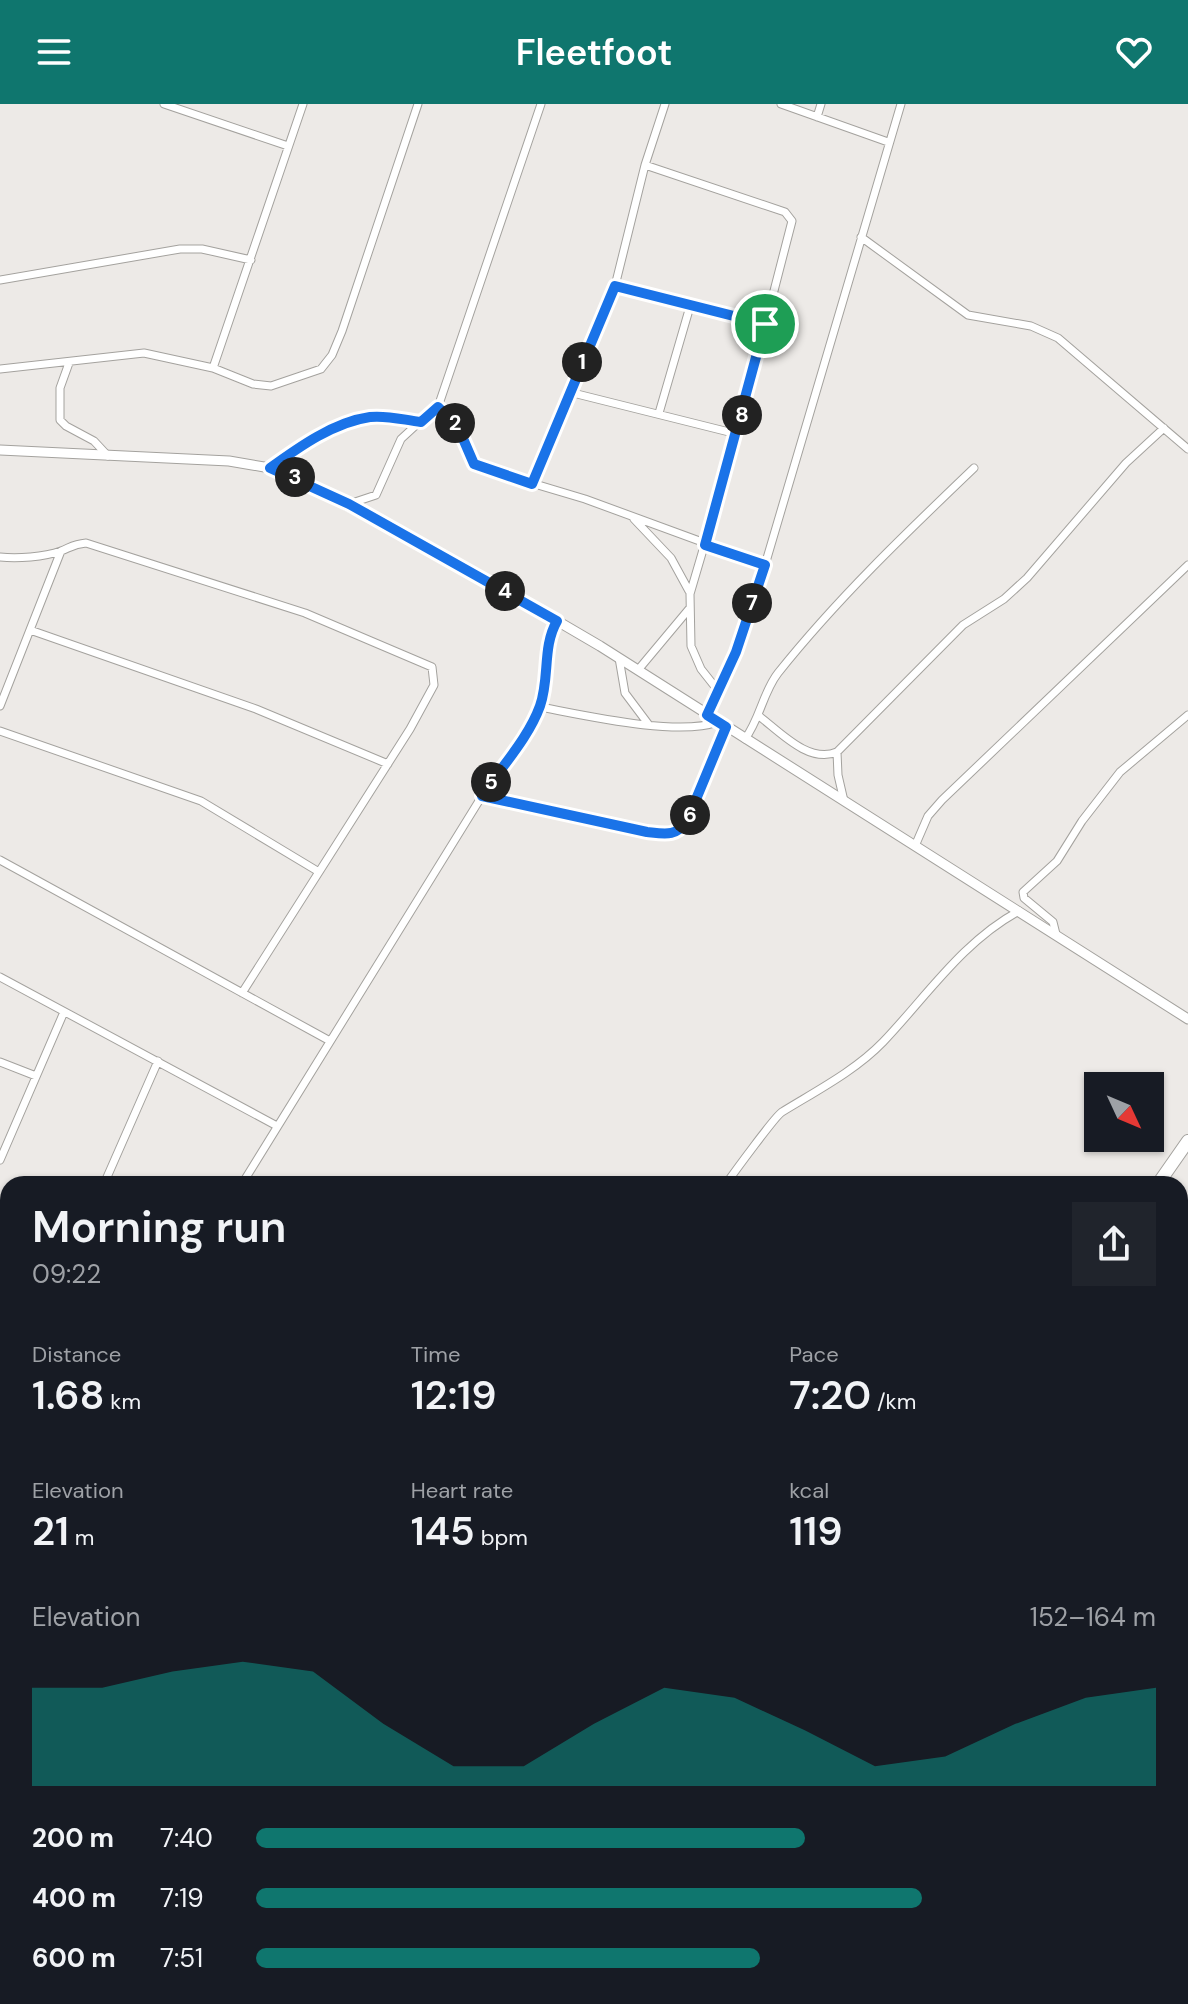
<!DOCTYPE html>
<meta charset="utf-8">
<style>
:root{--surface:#171b24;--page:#20242c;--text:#f1f3f6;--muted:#9ea1a6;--accent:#0f766e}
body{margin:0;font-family:"DM Sans",sans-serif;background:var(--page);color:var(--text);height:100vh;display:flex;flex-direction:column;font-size:30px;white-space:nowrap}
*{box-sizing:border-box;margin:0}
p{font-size:26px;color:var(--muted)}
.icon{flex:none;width:44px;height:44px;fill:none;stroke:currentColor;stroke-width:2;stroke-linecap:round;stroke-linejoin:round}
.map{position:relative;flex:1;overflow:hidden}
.drawer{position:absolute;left:0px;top:1072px;width:1188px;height:828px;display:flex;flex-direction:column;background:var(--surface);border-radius:24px 24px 0 0;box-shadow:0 2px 6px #0004}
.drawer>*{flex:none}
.needle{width:52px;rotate:134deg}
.tools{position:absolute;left:1084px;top:968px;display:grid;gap:16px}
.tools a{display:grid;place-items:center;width:80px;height:80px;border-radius:0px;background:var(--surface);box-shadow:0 2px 6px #0004;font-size:40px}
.pin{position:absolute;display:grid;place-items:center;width:68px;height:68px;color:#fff;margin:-34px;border:4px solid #fff;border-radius:50%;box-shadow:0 2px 8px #0007}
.km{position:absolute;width:40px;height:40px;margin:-20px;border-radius:50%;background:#222;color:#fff;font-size:22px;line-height:40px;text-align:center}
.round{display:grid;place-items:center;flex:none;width:84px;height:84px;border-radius:0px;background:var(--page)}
.head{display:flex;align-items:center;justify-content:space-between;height:136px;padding:0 32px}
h1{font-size:44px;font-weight:600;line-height:60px}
.stats{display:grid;grid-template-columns:repeat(3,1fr);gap:12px;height:136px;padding:8px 32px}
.stats div{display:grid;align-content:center}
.stats b{font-size:40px;font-weight:600}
.stats small{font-size:22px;font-weight:400}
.stats p{font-size:22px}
.chart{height:224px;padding:16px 32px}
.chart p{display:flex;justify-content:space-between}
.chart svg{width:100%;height:144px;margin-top:8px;fill:var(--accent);opacity:.7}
ul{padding:0 32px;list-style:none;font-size:26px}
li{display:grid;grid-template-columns:128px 96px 1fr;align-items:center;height:60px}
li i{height:20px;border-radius:10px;background:var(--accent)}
header{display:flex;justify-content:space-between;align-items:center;height:104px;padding:0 32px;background:var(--accent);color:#fff;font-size:36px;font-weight:600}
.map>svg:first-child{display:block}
</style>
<header><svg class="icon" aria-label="menu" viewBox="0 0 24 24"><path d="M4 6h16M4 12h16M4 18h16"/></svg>Fleetfoot<svg class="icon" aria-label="heart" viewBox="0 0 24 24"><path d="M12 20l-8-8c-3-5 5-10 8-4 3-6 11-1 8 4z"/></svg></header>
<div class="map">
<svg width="1188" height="1900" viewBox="0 0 1188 1900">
<rect width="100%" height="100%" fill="#edeae7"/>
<path fill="#e5ddd3" d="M 336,1892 L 415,1892 L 436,1900 L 331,1900 Z"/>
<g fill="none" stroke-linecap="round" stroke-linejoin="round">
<path stroke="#469cac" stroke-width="2" d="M 0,1678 L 8,1677"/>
<g stroke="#a4a29e" stroke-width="9">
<path id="minor" d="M 164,0 L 288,42
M 781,0 L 888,38
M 817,13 L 821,0
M 645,61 L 785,108 L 792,117 L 737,330 L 690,490 L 691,542 L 701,565 L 720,589
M 861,133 L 968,211 L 1031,222 L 1058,234 L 1188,345
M 0,176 L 180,145 L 202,145 L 251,156
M 615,182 L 765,220
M 69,259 L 60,284 L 60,316 L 66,322 L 94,337 L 108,352
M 213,264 L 303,0
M 0,265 L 144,249 L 213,264 L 253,280 L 271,282 L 321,265 L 332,251 L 342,227 L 418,0
M 569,288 L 737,330
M 438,303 C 465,322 462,349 478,363 L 585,395 L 765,461
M 659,309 L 691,199
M 270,364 L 315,334 L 368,313 L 421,318
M 532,380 L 615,182 L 645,61 L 665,0
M 349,400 L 376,391 L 401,335 L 439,300 L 541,0
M 634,415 L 671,454 L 689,487
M 0,453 C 17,455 44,453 61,447 C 71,443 74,440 86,439 L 305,509 L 432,563 L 434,581 L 410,625 L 242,889
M 557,517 C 542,543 550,574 540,602 C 528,635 501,663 482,692 L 647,728 L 672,730 L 687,717 L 726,623
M 30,526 L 256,605 L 388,660
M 619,554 L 625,589 L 649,621
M 638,566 L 689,505
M 0,602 L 61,447
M 540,603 C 583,611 679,633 717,618
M 707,611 L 733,555 L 765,461 L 901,0
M 759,612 C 780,628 809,660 837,648 L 963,521 L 1004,495 L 1027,474 L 1126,359 L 1164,324
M 0,627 L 201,697 L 319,768
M 745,635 C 760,615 763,588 778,569 C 837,495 906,429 974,364
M 837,648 L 838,671 L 844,697
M 915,742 L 928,712 L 942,696 L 1188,461
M 0,756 L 330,937
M 1056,830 L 1053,818 L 1024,794 L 1023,788 L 1057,757 L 1082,717 L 1120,668 L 1188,611
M 0,873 L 277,1022
M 0,958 L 36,972
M 0,1056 L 64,908
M 104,1080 L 158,957
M 242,1080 L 482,692
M 726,1080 C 733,1070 776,1011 782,1008 C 816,987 855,967 883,938 C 926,893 963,837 1019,807
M 0,1186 L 8,1189
M 1180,1278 L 1184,1267
M 0,1358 L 8,1365
M 1180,1392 L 1188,1390
M 0,1444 L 8,1441
M 0,1460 L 8,1468
M 1180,1623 L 1188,1617
M 1180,1685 L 1188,1689
M 790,1892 L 790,1900
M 1125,1892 L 1132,1900
M 543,1900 L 548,1892
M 618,1900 L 623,1892
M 890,1900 L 901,1892
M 1017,1900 L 1025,1892"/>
</g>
<g stroke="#a4a29e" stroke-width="11">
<path id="tertiary" d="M 0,346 L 229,357 L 270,364 L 300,376 L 506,487 L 600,542 L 1188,915"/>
</g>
<g stroke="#a4a29e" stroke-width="14">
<path id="primary" d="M 1158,1080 L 1188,1037
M 571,1900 L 577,1892
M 590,1900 L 596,1892"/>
</g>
<use href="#minor" stroke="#fff" stroke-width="7"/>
<use href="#tertiary" stroke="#fff" stroke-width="9"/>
<use href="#primary" stroke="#fff" stroke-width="12"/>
</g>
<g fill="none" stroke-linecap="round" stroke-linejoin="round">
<g stroke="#fff" stroke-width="16">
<path id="route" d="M 615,182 L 765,220 L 705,441 L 765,461 L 736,548 L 707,611 L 726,623 L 687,717 C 676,733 665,730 647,728 L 482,692 C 501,663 528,635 540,602 C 550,574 542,543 557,517 L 349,400 L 270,364 C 299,343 334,318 370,313 C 387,311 404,316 421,318 L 438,303 L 458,323 L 474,360 L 532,380 Z"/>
</g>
<use href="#route" stroke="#1a73e8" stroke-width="10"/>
</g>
</svg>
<div class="tools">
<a><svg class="needle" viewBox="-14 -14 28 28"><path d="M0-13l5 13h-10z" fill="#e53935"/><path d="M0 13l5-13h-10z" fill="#9ea1a6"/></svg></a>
</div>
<div class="pin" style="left:765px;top:220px;background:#1e9e55"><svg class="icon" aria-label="arrive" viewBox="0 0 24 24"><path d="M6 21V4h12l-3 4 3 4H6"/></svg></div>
<b class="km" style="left:582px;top:258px">1</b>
<b class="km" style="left:455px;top:319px">2</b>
<b class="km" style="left:295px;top:373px">3</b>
<b class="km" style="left:505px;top:487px">4</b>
<b class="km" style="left:491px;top:678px">5</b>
<b class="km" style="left:690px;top:711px">6</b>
<b class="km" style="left:752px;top:499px">7</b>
<b class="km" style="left:742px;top:311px">8</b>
<section class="drawer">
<div class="head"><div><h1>Morning run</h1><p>09:22</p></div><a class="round"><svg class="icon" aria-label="share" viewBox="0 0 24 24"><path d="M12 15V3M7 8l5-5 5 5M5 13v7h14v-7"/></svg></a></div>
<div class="stats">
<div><p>Distance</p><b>1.68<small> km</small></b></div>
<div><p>Time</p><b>12:19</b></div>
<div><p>Pace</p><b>7:20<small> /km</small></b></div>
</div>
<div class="stats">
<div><p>Elevation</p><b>21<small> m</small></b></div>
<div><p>Heart rate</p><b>145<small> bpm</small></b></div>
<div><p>kcal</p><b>119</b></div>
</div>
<div class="chart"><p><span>Elevation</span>152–164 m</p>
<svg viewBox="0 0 160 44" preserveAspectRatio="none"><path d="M0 44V14L10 14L20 9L30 6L40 9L50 25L60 38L70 38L80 25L90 14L100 17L110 27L120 38L130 35L140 25L150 17L160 14V44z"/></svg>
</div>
<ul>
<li><b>200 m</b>7:40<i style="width:61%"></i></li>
<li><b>400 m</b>7:19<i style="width:74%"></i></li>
<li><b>600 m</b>7:51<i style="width:56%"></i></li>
</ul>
</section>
</div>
